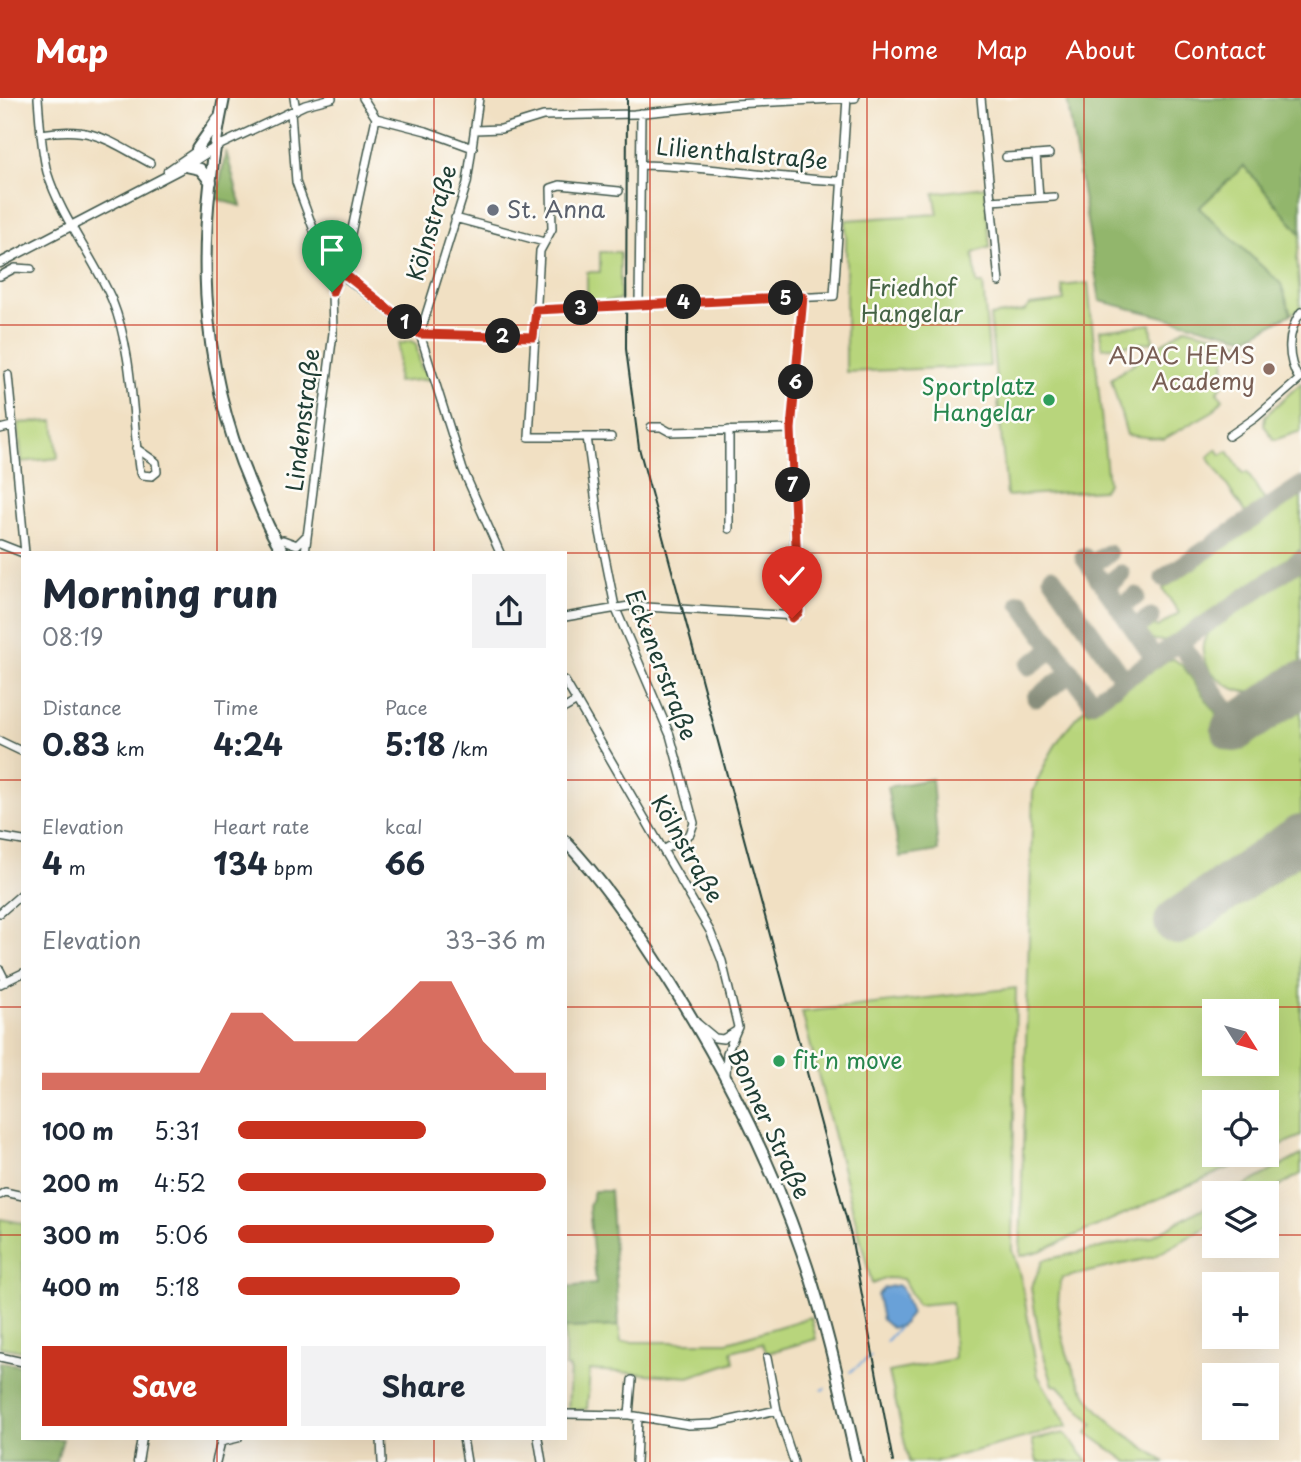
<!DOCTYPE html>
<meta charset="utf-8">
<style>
:root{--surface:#fff;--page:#f2f2f3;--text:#1f2937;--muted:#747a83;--accent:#c8321e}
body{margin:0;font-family:"Playpen Sans",sans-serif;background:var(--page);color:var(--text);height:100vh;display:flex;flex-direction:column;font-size:26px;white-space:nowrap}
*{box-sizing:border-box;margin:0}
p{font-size:23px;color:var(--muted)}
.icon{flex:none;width:38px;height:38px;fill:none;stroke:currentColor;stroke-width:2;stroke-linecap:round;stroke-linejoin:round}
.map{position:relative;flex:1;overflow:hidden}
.sheet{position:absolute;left:21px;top:453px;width:546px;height:889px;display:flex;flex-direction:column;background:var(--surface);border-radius:0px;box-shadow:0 7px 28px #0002}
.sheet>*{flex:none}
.needle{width:46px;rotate:127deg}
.fabs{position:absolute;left:1202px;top:901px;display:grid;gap:14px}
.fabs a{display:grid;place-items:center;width:77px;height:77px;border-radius:0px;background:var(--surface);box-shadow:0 7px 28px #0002;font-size:35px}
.pin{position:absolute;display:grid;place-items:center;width:60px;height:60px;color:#fff;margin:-72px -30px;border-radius:50% 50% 50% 0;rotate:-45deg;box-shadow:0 0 7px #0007}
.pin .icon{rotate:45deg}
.km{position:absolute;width:35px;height:35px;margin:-18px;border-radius:50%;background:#222;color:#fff;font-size:19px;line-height:35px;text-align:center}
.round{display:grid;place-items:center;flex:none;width:74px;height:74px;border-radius:0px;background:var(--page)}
.headline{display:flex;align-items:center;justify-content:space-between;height:119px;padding:0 21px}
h1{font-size:38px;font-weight:700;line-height:52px}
.figures{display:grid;grid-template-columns:repeat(3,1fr);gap:10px;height:119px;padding:7px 21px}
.figures div{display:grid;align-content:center}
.figures b{font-size:30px;font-weight:700}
.figures small{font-size:19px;font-weight:400}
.figures p{font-size:19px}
.chart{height:196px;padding:14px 21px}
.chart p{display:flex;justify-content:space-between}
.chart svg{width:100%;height:126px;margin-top:7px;fill:var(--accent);opacity:.7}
.cta{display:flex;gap:14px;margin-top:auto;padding:14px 21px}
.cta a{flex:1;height:80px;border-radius:0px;background:var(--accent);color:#fff;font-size:28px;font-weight:700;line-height:80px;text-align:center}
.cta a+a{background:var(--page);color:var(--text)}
ul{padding:0 21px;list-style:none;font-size:23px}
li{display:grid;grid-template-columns:112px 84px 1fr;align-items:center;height:52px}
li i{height:18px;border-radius:9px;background:var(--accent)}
header{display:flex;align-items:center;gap:42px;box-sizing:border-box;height:98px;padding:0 35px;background:var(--accent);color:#fff}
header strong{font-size:33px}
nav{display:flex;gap:38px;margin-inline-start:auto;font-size:24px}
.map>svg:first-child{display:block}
</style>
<header>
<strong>Map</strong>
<nav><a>Home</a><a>Map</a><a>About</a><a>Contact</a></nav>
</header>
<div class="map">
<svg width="1301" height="1364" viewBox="0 0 1301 1364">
<rect width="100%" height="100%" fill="#fdfcf7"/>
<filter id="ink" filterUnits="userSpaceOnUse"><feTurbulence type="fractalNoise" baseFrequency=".0143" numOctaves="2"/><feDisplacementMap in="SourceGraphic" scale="14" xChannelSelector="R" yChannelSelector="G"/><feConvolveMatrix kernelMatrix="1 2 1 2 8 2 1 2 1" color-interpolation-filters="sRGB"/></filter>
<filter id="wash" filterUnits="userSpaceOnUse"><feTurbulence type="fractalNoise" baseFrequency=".00686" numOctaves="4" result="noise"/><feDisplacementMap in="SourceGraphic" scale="28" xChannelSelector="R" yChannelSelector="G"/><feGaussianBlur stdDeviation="1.57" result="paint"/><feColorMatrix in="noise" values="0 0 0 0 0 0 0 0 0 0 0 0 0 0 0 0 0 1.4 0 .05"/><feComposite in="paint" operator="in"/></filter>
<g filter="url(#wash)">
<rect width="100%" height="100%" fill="#f1e0c3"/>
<path fill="#b8d57c" stroke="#6c8958" stroke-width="2" fill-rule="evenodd" d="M 1244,68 L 1301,136 L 1297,160 L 1301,210 L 1291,216 L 1281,186 L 1199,110 Z
M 985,89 L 990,149 L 973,155 L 977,186 L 983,186 L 990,268 L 846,274 L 846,122 L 938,116 L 934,95 Z
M 600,154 L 620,154 L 620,202 L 587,204 L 587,174 L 600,174 Z
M 1088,185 L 1108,386 L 1103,392 L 1007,398 L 990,218 L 1024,213 L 1030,207 L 1064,203 L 1062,188 Z
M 1151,226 L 1153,244 L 1102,250 L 1100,232 Z
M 1185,230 L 1246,245 L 1225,260 L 1223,287 L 1217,294 L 1223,301 L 1213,313 L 1164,341 L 1127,337 L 1111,281 Z
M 411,243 L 416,246 L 421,271 L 428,274 L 430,281 L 397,284 L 399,246 Z
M 1301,285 L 1301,333 L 1274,342 L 1264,327 L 1265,318 Z
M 54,323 L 58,360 L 22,364 L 18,325 Z
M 1217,351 L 1221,357 L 1228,353 L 1243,376 L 1247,374 L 1265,403 L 1246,416 L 1208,359 Z
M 1301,396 L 1301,451 L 1168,544 L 1149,541 L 1141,530 L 1149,524 L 1158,529 L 1179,515 L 1163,491 Z
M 1301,471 L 1301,567 C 1286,577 1271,591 1253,594 C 1231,597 1199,571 1203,547 C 1203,542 1208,537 1210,532 Z
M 1174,561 L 1183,568 L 1238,647 L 1301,605 L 1301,1038 L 1267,1053 L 1267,1004 L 1214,1004 L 1214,1057 L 1258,1057 L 1040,1153 L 1020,1158 L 1033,694 C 1046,661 1059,636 1085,610 L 1088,614 L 1163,563 ZM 1214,914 L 1267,914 L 1267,966 L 1214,966 Z
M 1016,890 L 1012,1152 L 1021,1181 L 1038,1278 L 1068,1328 L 934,1364 L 909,1364 L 889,1274 L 954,1261 L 952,1204 L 917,1207 L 903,1181 L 887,1180 L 872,1186 L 802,914 Z
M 1301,1057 L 1301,1076 L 1266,1095 L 1231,1095 Z
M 1214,1104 L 1214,1125 L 1153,1159 L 1062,1180 C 1051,1216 1067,1266 1087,1298 C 1105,1325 1139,1345 1165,1364 L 1128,1364 L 1087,1335 L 1093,1326 L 1059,1288 L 1053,1287 L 1041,1248 L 1031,1190 L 1043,1162 L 1151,1139 Z
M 0,1121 L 23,1125 L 23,1253 L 0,1249 Z
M 811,1219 L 816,1241 L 767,1255 L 762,1245 L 732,1253 L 734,1264 L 689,1279 L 590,1272 L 587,1311 L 568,1313 L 570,1270 L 565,1269 L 565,1230 L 619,1228 L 621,1244 L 728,1244 Z
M 1065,1335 L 1088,1364 L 1037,1364 L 1032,1342 Z"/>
<path fill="#92b66c" stroke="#587a50" stroke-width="2" d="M 1067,0 L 1301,0 L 1301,136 L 1244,68 L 1199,110 L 1281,186 L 1291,216 L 1247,240 L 1100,203 Z
M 226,53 L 241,108 L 217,101 Z
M 932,681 L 938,753 L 900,759 L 887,689 Z
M 594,1093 L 610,1093 L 619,1228 L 565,1230 L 565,1189 L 596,1186 L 589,1109 Z
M 0,1264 L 23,1268 L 23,1340 L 63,1341 L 56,1364 L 0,1364 Z"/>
<path fill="#69a1d8" stroke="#446f86" stroke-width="2" d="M 897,1187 L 903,1192 L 911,1216 L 901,1228 L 891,1230 L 882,1222 L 877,1197 L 884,1190 Z"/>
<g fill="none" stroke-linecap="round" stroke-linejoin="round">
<path stroke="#69a1d8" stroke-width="2" d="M 886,1244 L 898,1230
M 850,1274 L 871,1258
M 822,1292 L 825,1290"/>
<path stroke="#888e7c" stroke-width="19" d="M 1084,459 L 1155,561
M 1090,467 L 1108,456
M 1052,479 L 1124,582
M 1164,480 L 1301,388
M 1106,488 L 1121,476
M 1021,505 L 1092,604 L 1179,544
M 1119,509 L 1136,498
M 1134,530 L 1151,519
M 1029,568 L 1054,550
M 1036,600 L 1071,575
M 1238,629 L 1179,544 L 1301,462"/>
<path stroke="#888e7c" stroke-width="46" d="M 1234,631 L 1301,586
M 1177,824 L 1301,739"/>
</g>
</g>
<g filter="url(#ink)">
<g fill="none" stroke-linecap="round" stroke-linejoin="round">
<g stroke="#3e5549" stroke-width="10">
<path id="minor" d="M 38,0 C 40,25 41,50 47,74 C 61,120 93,158 112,202 C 133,254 132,316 139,370 L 142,377 L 152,378 L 157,374 L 156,364 L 136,350
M 294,0 L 296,12
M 363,0 L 376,20
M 981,0 L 999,184
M 291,14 L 296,84 L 326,165 L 420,236 L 463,372 L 500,455
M 376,20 L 426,33 L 473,50
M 475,32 L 501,31 L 543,18 L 634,16 L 734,6 L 855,0
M 41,36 C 92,27 107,42 150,65
M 216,49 L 305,7 L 332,0
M 1006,59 L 1036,57
M 641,67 C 708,68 773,80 841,83
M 1039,100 L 1036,57 L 1049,56
M 990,103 L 1054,99
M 455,120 L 544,144
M 0,178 L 15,170 L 31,171
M 639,206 L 641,15
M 535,212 L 834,198 L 847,0
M 420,236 L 467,85 L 479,0
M 420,236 L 533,239
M 8,277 L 25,455
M 1299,281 C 1286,260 1287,234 1301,214
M 651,329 L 661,329 L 670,334 L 791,331
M 0,331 L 12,328
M 729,332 L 729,431
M 1229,338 L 1255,320 L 1301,280
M 587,339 L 600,434 L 615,509 L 670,637 L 694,725 L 690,736 L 665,751
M 611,339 L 529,339 L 540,153 L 552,131 L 551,90 L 560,87 L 619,93
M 283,442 L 297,447 L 306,438
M 0,446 L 23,455
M 305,455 L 333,235 L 332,194 L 344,168 L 376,20
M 565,519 L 629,508 L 797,518 L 791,331 L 803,199
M 565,583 L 710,833 L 722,863 L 738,929 L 727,955 L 726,977
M 565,610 L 577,603
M 0,643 L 23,654
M 0,739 L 23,743
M 0,815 L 23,795
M 0,872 L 6,884
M 0,886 L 23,875
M 697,925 L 715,940 L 723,941 L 736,933
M 0,1097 L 5,1094 L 23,1098
M 0,1259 L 23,1264
M 767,1260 L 777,1312 L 794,1364
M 565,1316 L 629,1317 L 689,1327 L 713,1326 L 777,1312
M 629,1317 L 632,1282
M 381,1340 L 382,1364
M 463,1340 L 467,1364
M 538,1340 L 542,1364
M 216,1364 L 221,1344 L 238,1340
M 636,1364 L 638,1319"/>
</g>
<g stroke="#3e5549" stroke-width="11">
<path id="tertiary" d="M 168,73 L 200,51
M 0,165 L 186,68 L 216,49
M 138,1364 L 142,1340"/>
</g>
<g stroke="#3e5549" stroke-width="14">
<path id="primary" d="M 224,0 C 196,135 196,260 251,388 C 261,411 269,434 284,455
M 197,51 L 218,21
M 186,68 L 200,71 L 211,84
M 565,743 C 605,785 639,835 669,883 C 723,968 769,1059 802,1154 C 826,1222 841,1293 857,1364"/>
</g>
<use href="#minor" stroke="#fff" stroke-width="7"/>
<use href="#tertiary" stroke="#fff" stroke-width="8"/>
<use href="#primary" stroke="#fff" stroke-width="10"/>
<path stroke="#1f3d34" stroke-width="2" d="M 627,0 L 626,251 L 639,350 L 851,1138 L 893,1364"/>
</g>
</g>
<g fill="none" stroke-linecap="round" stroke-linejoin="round" filter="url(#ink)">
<g stroke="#fff" stroke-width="14">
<path id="route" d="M 332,194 L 340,175 L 347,178 L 420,236 L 533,239 L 536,212 L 803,199 L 791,331 L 799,514 L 792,520"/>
</g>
<use href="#route" stroke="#c8321e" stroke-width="9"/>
</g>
<path fill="none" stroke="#c8321e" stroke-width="2" stroke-opacity="0.55" d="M 217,0 L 217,455M 434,0 L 434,455M 650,0 L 650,1364M 867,0 L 867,1364M 1084,0 L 1084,1364M 0,227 L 1301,227M 0,455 L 1301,455M 0,682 L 23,682M 565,682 L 1301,682M 0,909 L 23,909M 565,909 L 1301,909M 0,1137 L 23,1137M 565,1137 L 1214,1137M 1267,1137 L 1301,1137M 217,1340 L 217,1364M 434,1340 L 434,1364"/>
<circle fill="#6b7280" stroke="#fdfcf7" stroke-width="2.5" cx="493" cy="112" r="7"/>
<circle fill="#8d6e63" stroke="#fdfcf7" stroke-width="2.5" cx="1269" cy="271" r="7"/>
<g fill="#2e9e5b" stroke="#fdfcf7" stroke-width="2.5">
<circle cx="1049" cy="302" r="7"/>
<circle cx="779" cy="963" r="7"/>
</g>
<g text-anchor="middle" stroke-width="5" stroke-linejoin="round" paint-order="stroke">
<g font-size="23" fill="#1f3d34" stroke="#fdfcf7">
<text transform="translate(742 56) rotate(5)" y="8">Lilienthalstraße</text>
<text transform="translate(432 125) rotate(-73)" y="8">Kölnstraße</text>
<text transform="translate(303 322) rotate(-83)" y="8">Lindenstraße</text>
<text transform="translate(661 567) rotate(69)" y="8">Eckenerstraße</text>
<text transform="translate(687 751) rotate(60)" y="8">Kölnstraße</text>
<text transform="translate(769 1026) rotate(65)" y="8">Bonner Straße</text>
</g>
<g font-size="23" fill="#5b616d" stroke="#fdfcf7" text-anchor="start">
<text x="507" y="120">St. Anna</text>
</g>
<g font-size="23" fill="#456346" stroke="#fdfcf7">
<text x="912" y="198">Friedhof<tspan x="912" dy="26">Hangelar</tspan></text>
</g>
<g font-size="23" fill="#785e54" stroke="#fdfcf7" text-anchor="end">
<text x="1255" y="266">ADAC HEMS<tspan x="1255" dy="26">Academy</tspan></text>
</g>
<g font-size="23" fill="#27864d" stroke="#fdfcf7" text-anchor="end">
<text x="1035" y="297">Sportplatz<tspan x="1035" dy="26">Hangelar</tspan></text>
<text x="793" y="971" text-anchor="start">fit'n move</text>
</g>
</g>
</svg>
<div class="fabs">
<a><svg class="needle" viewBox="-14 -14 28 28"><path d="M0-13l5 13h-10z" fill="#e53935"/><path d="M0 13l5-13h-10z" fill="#747a83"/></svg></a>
<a><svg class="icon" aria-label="locate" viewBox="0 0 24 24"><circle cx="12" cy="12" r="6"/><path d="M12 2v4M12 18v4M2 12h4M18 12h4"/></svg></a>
<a><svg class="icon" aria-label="layers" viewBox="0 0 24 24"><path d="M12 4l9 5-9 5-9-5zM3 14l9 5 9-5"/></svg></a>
<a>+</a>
<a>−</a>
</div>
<div class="pin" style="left:332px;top:194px;background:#1e9e55"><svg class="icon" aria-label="arrive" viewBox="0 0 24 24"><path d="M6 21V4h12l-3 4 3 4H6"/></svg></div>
<div class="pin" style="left:792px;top:520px;background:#d93025"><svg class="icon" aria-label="check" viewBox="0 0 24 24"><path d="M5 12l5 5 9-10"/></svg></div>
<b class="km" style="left:405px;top:224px">1</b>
<b class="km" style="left:503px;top:238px">2</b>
<b class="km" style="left:581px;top:210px">3</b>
<b class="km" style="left:684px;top:204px">4</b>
<b class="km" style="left:786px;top:200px">5</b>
<b class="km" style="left:796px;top:284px">6</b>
<b class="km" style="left:793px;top:387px">7</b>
<section class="sheet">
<div class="headline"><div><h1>Morning run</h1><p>08:19</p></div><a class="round"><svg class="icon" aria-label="share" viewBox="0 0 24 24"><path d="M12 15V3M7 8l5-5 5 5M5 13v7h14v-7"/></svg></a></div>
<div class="figures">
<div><p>Distance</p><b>0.83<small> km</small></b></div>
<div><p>Time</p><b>4:24</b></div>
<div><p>Pace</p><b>5:18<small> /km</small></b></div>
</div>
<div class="figures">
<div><p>Elevation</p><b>4<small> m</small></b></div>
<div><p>Heart rate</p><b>134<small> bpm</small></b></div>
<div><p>kcal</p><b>66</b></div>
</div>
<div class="chart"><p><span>Elevation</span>33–36 m</p>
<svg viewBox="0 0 160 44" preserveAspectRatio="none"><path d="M0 44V38L10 38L20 38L30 38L40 38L50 38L60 17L70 17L80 27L90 27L100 27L110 17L120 6L130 6L140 27L150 38L160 38V44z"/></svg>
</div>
<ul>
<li><b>100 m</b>5:31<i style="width:61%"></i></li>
<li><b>200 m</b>4:52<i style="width:100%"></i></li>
<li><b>300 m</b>5:06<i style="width:83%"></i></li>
<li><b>400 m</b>5:18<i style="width:72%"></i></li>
</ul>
<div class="cta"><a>Save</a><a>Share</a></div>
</section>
</div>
